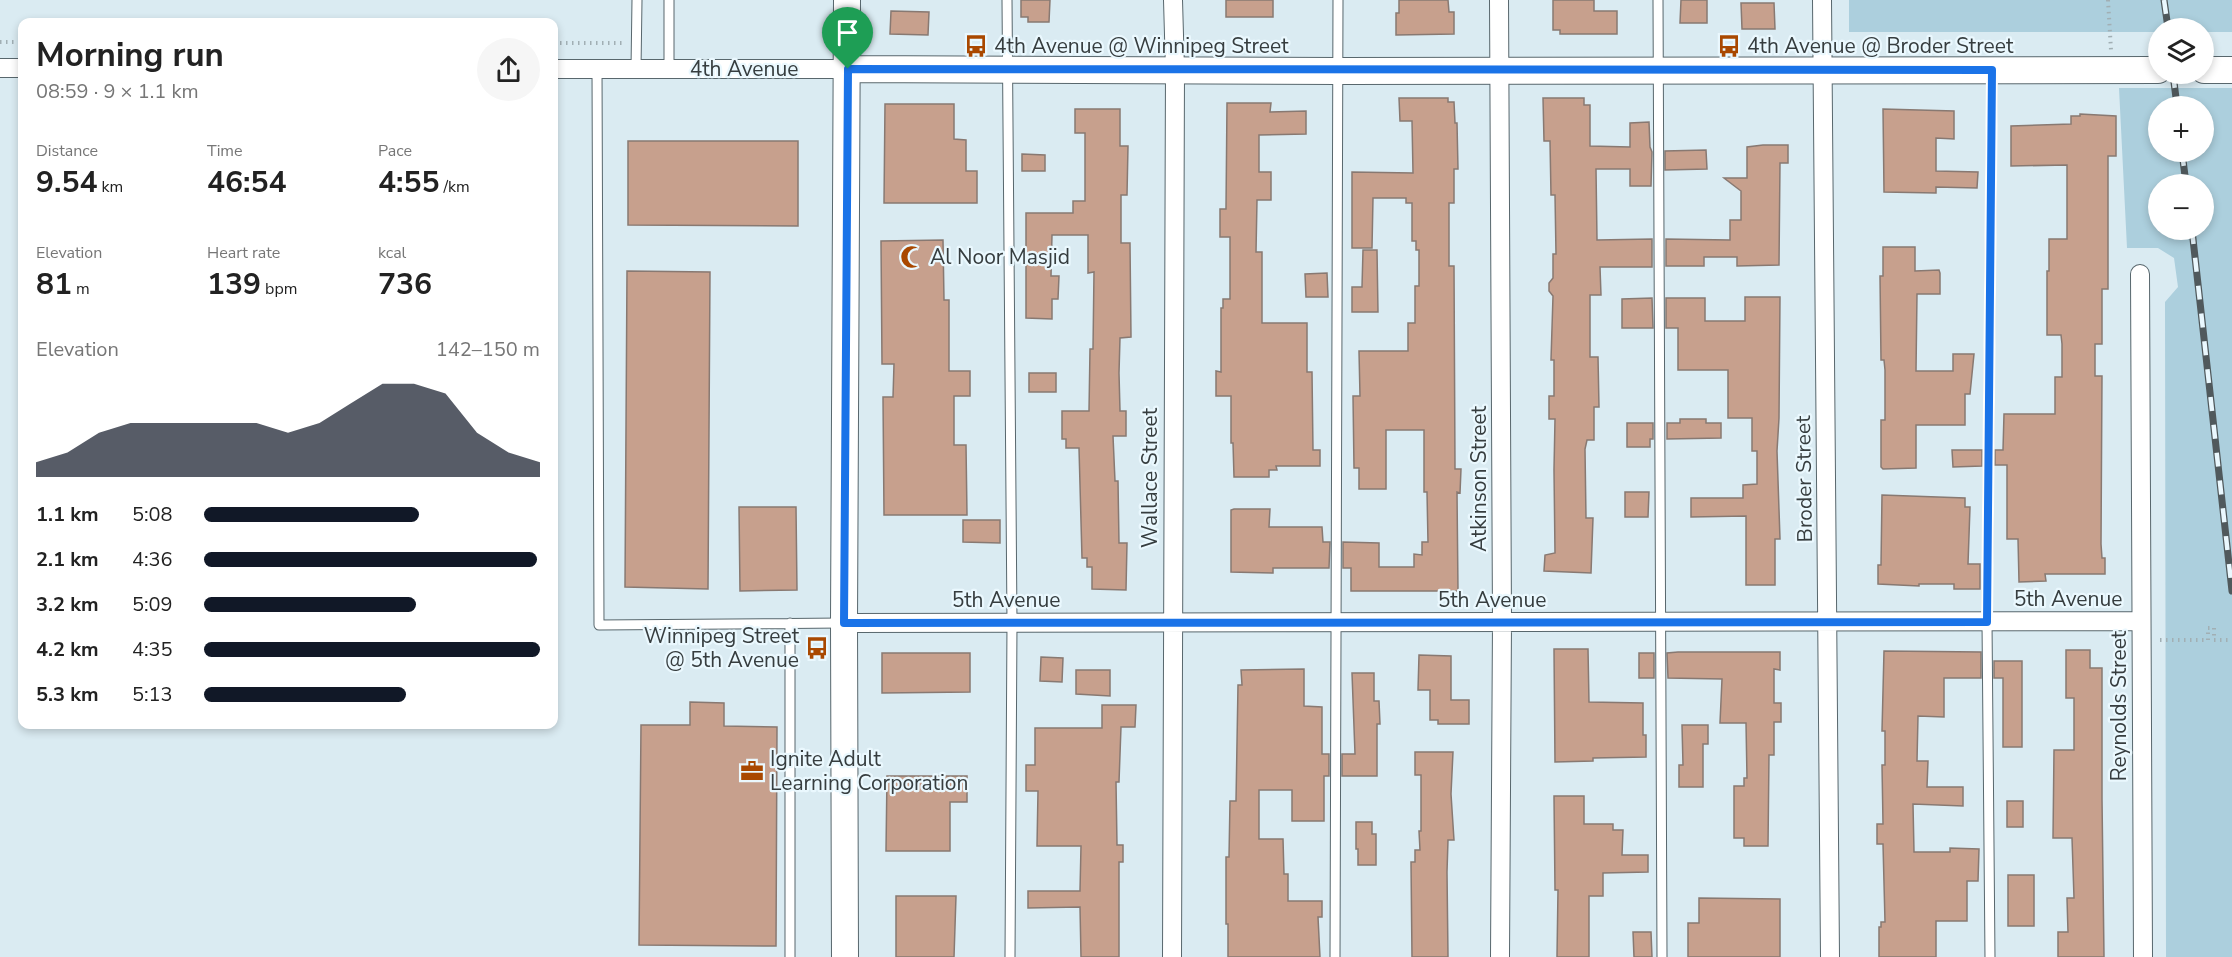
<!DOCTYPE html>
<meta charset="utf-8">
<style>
:root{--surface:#fff;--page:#f6f6f6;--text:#222;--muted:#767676;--accent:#111827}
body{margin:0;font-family:"Nunito Sans",sans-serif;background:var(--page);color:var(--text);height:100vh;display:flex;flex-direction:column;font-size:22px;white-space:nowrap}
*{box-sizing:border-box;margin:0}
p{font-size:20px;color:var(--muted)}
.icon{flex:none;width:33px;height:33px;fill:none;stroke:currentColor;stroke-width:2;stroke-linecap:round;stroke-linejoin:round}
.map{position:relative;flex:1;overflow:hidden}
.sheet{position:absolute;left:18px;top:18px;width:540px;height:711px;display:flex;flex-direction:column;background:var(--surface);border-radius:12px;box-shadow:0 3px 9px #0003}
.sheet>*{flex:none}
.buttons{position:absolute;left:2148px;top:18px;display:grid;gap:12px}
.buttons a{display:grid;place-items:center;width:66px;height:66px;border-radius:50%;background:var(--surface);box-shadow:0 3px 9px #0003;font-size:30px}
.pin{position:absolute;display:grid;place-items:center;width:51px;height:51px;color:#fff;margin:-62px -26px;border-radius:50% 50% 50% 0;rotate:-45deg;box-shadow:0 0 6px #0007}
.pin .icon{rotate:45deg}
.round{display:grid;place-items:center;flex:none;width:63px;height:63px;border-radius:32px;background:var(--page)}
.overview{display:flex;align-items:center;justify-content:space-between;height:102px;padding:0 18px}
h1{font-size:33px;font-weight:700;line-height:45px}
.metrics{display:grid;grid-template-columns:repeat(3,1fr);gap:9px;height:102px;padding:6px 18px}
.metrics div{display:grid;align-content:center}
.metrics b{font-size:30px;font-weight:700}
.metrics small{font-size:16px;font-weight:400}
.metrics p{font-size:16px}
.chart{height:168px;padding:12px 18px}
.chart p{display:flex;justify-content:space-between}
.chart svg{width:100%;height:108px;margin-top:6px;fill:var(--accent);opacity:.7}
ul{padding:0 18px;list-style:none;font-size:20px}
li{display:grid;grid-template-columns:96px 72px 1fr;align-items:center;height:45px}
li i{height:15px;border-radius:8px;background:var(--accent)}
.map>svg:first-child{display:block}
</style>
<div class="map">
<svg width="2232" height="957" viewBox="0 0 2232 957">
<rect width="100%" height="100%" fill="#daebf2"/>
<path fill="#accfdd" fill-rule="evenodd" d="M 1849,0 L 2232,0 L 2232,32 L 2204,32 L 2204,28 L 2158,28 L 2158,32 L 1849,32 Z
M 2119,88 L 2232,88 L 2232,957 L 2166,957 L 2165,302 L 2178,287 L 2174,258 L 2158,248 L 2127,248 ZM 2204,106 L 2204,152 L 2158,152 L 2158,106 ZM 2158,184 L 2204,184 L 2204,230 L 2158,230 Z"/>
<path fill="#c7a08d" stroke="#887972" stroke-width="1.5" d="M 1021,0 L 1050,0 L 1049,22 L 1028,22 L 1028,17 L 1021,17 Z
M 1226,0 L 1273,0 L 1273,17 L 1226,17 Z
M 1399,0 L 1448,0 L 1449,12 L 1454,12 L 1454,34 L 1396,35 L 1396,13 L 1399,13 Z
M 1553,0 L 1594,0 L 1594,11 L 1617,11 L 1617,34 L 1560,34 L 1560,30 L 1553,30 Z
M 1681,0 L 1707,0 L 1707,23 L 1680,23 Z
M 1741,3 L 1774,3 L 1775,29 L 1742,29 Z
M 891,11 L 929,12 L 928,35 L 890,34 Z
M 1399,98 L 1448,98 L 1448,102 L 1454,102 L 1455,123 L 1457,123 L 1458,169 L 1454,169 L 1454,203 L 1449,203 L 1449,266 L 1454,266 L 1455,469 L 1461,469 L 1460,493 L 1457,492 L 1458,591 L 1351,591 L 1351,568 L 1343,568 L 1343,542 L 1379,543 L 1379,567 L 1414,567 L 1414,554 L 1422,555 L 1422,542 L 1428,542 L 1427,492 L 1424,492 L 1424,430 L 1386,430 L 1386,489 L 1359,489 L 1359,468 L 1354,468 L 1353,396 L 1360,396 L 1359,351 L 1408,351 L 1408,323 L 1415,323 L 1415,286 L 1419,286 L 1419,250 L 1416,250 L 1416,241 L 1412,241 L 1412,203 L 1406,203 L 1406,198 L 1373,198 L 1372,248 L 1352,248 L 1352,172 L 1413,173 L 1412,121 L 1400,121 Z
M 1543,98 L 1584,98 L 1584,105 L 1590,105 L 1590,146 L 1630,147 L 1630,123 L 1649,122 L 1650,147 L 1652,152 L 1651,186 L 1630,186 L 1630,169 L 1596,169 L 1597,240 L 1652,239 L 1652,267 L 1600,267 L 1601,295 L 1590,295 L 1590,357 L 1598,357 L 1599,407 L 1594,407 L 1594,440 L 1587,440 L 1585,449 L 1586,518 L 1593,518 L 1591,573 L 1544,571 L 1545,555 L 1555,553 L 1554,470 L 1555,419 L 1549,419 L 1549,396 L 1554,396 L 1554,360 L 1551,360 L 1553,296 L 1549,291 L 1549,283 L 1553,278 L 1553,254 L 1556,254 L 1555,195 L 1551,195 L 1550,141 L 1544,141 Z
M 1227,103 L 1271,103 L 1270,112 L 1306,111 L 1306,134 L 1259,135 L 1259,172 L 1271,172 L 1271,200 L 1257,200 L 1256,252 L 1262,252 L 1262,323 L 1307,323 L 1307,372 L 1312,372 L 1313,450 L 1320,450 L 1320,466 L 1276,466 L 1277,470 L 1269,470 L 1269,477 L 1234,477 L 1233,443 L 1231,443 L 1231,396 L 1216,396 L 1216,371 L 1221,372 L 1221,308 L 1223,308 L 1223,299 L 1230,299 L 1230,237 L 1220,237 L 1220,209 L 1226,209 Z
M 885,104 L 954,104 L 954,139 L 966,140 L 966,171 L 977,171 L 977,203 L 884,203 Z
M 1075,109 L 1120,109 L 1120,146 L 1128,146 L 1127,195 L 1121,195 L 1121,243 L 1130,243 L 1131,337 L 1120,338 L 1119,373 L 1120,411 L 1126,411 L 1126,436 L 1113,436 L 1115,481 L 1118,481 L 1119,543 L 1127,543 L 1126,590 L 1092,589 L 1092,567 L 1087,567 L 1087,558 L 1082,558 L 1079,448 L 1066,448 L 1066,439 L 1062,439 L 1062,411 L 1089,411 L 1090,349 L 1093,349 L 1094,272 L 1088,273 L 1088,235 L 1052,235 L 1051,276 L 1059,276 L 1058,299 L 1052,299 L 1052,319 L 1026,318 L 1026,213 L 1073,213 L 1073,201 L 1085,201 L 1085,133 L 1075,133 Z
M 1883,109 L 1954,111 L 1954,139 L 1936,138 L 1936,171 L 1978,172 L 1977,188 L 1936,187 L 1936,193 L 1884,192 Z
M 2080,114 L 2116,116 L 2116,156 L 2108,156 L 2108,289 L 2102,289 L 2102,344 L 2095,344 L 2095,376 L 2102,376 L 2101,544 L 2102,558 L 2105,558 L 2105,574 L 2045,574 L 2046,581 L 2019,582 L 2018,539 L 2007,539 L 2007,465 L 1995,465 L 1995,450 L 2003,450 L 2004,414 L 2055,414 L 2055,377 L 2062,377 L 2062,344 L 2061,335 L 2047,335 L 2047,271 L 2049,271 L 2049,239 L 2067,239 L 2067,165 L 2011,166 L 2011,126 L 2071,124 L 2071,116 L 2080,116 Z
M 628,141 L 798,141 L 798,226 L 628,225 Z
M 1763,145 L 1788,145 L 1788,163 L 1780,163 L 1779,265 L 1737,266 L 1737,257 L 1704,257 L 1704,266 L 1666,266 L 1666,239 L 1730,240 L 1730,220 L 1741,220 L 1741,191 L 1724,178 L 1747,178 L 1747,147 Z
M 1706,150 L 1707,169 L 1665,170 L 1665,151 Z
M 1022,154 L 1045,155 L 1045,171 L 1022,171 Z
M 943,240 L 944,300 L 949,300 L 949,371 L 970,371 L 970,396 L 954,396 L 954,445 L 966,445 L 967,515 L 884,515 L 883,397 L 893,397 L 894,364 L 882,364 L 881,241 Z
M 1883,247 L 1915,247 L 1915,271 L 1939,270 L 1940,273 L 1940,294 L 1917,294 L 1916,371 L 1953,371 L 1953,354 L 1974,354 L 1970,394 L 1965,394 L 1965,425 L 1916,425 L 1916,468 L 1883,469 L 1881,467 L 1881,420 L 1885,420 L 1885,370 L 1884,360 L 1881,360 L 1880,276 L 1883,276 Z
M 1363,250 L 1377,250 L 1378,312 L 1352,312 L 1352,287 L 1362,287 Z
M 627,271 L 710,272 L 708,589 L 625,587 Z
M 1327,273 L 1328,297 L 1306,297 L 1305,274 Z
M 1745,297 L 1780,297 L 1779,418 L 1777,451 L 1780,539 L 1775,539 L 1775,585 L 1746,585 L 1746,516 L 1691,517 L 1691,498 L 1743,498 L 1743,485 L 1757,484 L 1757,451 L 1752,451 L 1752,418 L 1728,418 L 1728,370 L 1678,370 L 1678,328 L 1666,328 L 1666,298 L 1705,298 L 1705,321 L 1745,321 Z
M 1652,298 L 1653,328 L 1622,328 L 1622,299 Z
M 1029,373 L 1056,373 L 1056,392 L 1029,392 Z
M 1680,419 L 1706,419 L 1706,423 L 1721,423 L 1721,438 L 1667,439 L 1667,423 L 1680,423 Z
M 1627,423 L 1653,423 L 1653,439 L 1650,439 L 1650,447 L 1627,447 Z
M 1952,450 L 1982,450 L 1982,466 L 1953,467 Z
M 1625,492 L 1649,492 L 1648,517 L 1625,517 Z
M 1882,495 L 1965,498 L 1965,507 L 1970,507 L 1968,564 L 1980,564 L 1980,589 L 1954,589 L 1954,584 L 1919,584 L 1919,586 L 1878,584 L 1878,565 L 1881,565 Z
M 739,507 L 796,507 L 797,590 L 740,591 Z
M 1234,509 L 1270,509 L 1269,527 L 1322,527 L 1323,542 L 1330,542 L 1329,568 L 1273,568 L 1273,573 L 1231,572 L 1231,510 Z
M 963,520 L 1000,520 L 1000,543 L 963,542 Z
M 1554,649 L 1588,649 L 1589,702 L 1643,703 L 1643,735 L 1646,735 L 1646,757 L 1593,758 L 1593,761 L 1555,762 Z
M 2066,650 L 2090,650 L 2090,668 L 2102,668 L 2102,799 L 2104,957 L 2058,957 L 2058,932 L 2068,932 L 2067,898 L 2074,898 L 2072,838 L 2053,838 L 2054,750 L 2074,750 L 2074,698 L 2066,698 Z
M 1884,651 L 1981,652 L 1981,678 L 1944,678 L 1944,717 L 1918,716 L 1917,761 L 1928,761 L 1927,787 L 1963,787 L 1963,806 L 1913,804 L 1914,852 L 1950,852 L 1950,848 L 1979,849 L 1978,881 L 1967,881 L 1967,921 L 1936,921 L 1936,957 L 1879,957 L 1879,927 L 1881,927 L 1881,922 L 1885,922 L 1883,844 L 1877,844 L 1877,824 L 1883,824 L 1882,765 L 1885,765 L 1885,731 L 1882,731 Z
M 1678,652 L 1780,652 L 1780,670 L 1774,669 L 1774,703 L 1781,703 L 1781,722 L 1774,722 L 1774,755 L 1769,755 L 1768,846 L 1744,846 L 1744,838 L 1734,838 L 1734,786 L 1744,786 L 1744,778 L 1747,778 L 1746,723 L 1720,723 L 1722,679 L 1668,678 L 1667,653 Z
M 882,653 L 970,653 L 970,692 L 882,693 Z
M 1639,653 L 1654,653 L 1654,678 L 1639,678 Z
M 1419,655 L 1451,656 L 1451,700 L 1469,700 L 1469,724 L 1438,724 L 1438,720 L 1430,720 L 1430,690 L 1418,690 Z
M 1041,657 L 1063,658 L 1062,682 L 1040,681 Z
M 1994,661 L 2022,661 L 2022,747 L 2003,747 L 2003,678 L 1994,678 Z
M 1304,669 L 1304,706 L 1322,707 L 1322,754 L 1329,754 L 1329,776 L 1324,776 L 1324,821 L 1292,821 L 1292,790 L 1259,790 L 1259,839 L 1283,839 L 1284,874 L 1288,874 L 1288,901 L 1322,901 L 1322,917 L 1318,917 L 1320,957 L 1228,957 L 1228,924 L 1226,924 L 1226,857 L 1229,857 L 1230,801 L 1236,801 L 1238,685 L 1242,685 L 1241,670 Z
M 1076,670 L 1110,670 L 1110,696 L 1076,694 Z
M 1352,673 L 1374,673 L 1374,701 L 1379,701 L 1380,724 L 1377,724 L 1377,776 L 1342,776 L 1342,754 L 1355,754 Z
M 690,702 L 724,703 L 724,726 L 777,727 L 776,946 L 639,945 L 641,725 L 690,725 Z
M 1102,705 L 1136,705 L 1135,727 L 1121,727 L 1119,782 L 1116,782 L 1117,845 L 1123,845 L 1123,862 L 1119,862 L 1119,957 L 1081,957 L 1080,907 L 1028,908 L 1028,891 L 1080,891 L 1081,846 L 1037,846 L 1038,791 L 1026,791 L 1026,765 L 1035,765 L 1035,728 L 1102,728 Z
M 1682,725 L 1708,725 L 1708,744 L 1703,744 L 1703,787 L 1679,787 L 1679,765 L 1683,765 Z
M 1415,752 L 1453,752 L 1451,794 L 1454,840 L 1448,840 L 1447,872 L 1448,957 L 1412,957 L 1411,862 L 1415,862 L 1415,850 L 1420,850 L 1419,831 L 1421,831 L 1421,775 L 1415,775 Z
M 887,776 L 967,776 L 967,802 L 950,802 L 950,851 L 886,851 Z
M 1554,796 L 1584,796 L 1584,824 L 1613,824 L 1613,830 L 1623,830 L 1622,855 L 1648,855 L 1648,872 L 1603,873 L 1603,896 L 1589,896 L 1589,957 L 1557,957 L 1558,890 L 1555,890 Z
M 2007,801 L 2023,801 L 2023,827 L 2007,827 Z
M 1356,822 L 1372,822 L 1372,834 L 1376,834 L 1376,865 L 1358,865 L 1358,849 L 1356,849 Z
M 2008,875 L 2034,875 L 2034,926 L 2008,926 Z
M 896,896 L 956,896 L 954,957 L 896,957 Z
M 1699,898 L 1780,899 L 1780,957 L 1688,957 L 1688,923 L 1699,923 Z
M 1633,932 L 1651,932 L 1652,957 L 1634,957 Z"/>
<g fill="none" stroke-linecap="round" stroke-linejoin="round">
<g stroke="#58676d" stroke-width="11">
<path id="lane" d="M 1007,0 L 1012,623 L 1010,957
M 1658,0 L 1662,957
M 597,69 L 599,625 L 842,623
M 636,69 L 637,0
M 669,69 L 669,0
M 790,623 L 790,957
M 1335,957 L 1338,0
M 1990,957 L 1987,622 L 1992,71"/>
</g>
<g stroke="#58676d" stroke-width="20">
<path id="street" d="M 1499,0 L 1502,622 L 1500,957
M 1822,0 L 1830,957
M 0,68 L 22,68
M 554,69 L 848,69
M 2140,274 L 2143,957
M 844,623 L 2141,621
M 1172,957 L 1175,70 L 1173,0"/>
</g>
<g stroke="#58676d" stroke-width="28">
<path id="secondary" d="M 848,69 L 1339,71 L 2158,70
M 2204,70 L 2232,70
M 845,957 L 844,623 L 847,0"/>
</g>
<path stroke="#a1afb4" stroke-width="4" stroke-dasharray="1.5 4.5" stroke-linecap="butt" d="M 2108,0 L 2111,50
M 0,42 L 22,42
M 554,43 L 622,43
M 2160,640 L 2208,640 L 2208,628 L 2214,628 L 2214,640 L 2232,640"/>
<use href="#lane" stroke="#fff" stroke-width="9"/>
<use href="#street" stroke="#fff" stroke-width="18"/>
<use href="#secondary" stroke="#fff" stroke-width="26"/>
<g stroke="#50595c" stroke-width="7">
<path id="rail" d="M 2164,0 L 2168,28
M 2173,74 L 2177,106
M 2182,152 L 2186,184
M 2192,230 L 2232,591"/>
</g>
<use href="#rail" stroke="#eaf8fe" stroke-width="4.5" stroke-dasharray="14" stroke-linecap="butt"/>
</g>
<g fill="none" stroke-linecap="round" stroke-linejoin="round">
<g stroke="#fff" stroke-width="12">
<path id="route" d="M 848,69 L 1992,70 L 1987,622 L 844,623 Z"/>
</g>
<use href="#route" stroke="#1a73e8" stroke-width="8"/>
</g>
<defs>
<g id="bus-bare" transform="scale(1.8)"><path d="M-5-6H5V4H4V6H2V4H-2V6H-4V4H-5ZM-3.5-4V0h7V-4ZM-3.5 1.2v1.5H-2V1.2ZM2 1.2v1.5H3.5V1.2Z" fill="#a94800" stroke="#eaf8fe" stroke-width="2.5" paint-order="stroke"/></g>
<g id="mosque-bare" transform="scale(1.8)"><path d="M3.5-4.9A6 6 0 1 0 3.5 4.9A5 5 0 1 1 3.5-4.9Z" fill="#a94800" stroke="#eaf8fe" stroke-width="2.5" paint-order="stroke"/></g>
<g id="office-bare" transform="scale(1.8)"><path d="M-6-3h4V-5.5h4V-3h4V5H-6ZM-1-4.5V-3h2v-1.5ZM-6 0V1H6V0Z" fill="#a94800" stroke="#eaf8fe" stroke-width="2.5" paint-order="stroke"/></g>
</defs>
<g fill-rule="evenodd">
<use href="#bus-bare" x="976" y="46"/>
<use href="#bus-bare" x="1729" y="46"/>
<use href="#mosque-bare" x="912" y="257"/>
<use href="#bus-bare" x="817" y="648"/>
<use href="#office-bare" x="752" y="771"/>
</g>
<g text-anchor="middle" stroke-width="4.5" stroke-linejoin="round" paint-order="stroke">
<g font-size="21" fill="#363d3f" stroke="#eaf8fe" text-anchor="start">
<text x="994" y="53">4th Avenue @ Winnipeg Street</text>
<text x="1747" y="53">4th Avenue @ Broder Street</text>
<text x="930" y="264">Al Noor Masjid</text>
<text x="799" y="643" text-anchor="end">Winnipeg Street<tspan x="799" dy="24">@ 5th Avenue</tspan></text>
<text x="770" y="766">Ignite Adult<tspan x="770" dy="24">Learning Corporation</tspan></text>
</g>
<g font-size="21" fill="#363d3f" stroke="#eaf8fe">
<text x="744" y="76">4th Avenue</text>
<text transform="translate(1150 478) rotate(-90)" y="7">Wallace Street</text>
<text transform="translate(1479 479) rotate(-90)" y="7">Atkinson Street</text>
<text transform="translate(1804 479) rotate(-91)" y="7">Broder Street</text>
<text x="2068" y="606">5th Avenue</text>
<text x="1006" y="607">5th Avenue</text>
<text x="1492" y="607">5th Avenue</text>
<text transform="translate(2119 706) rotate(-90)" y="7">Reynolds Street</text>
</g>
</g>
</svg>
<div class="buttons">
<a><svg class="icon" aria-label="layers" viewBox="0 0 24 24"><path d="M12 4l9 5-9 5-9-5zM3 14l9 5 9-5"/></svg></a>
<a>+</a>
<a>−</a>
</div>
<div class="pin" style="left:848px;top:69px;background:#1e9e55"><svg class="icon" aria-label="arrive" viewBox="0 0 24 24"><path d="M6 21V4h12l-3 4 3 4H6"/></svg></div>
<section class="sheet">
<div class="overview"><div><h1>Morning run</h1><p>08:59 · 9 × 1.1 km</p></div><a class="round"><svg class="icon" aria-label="share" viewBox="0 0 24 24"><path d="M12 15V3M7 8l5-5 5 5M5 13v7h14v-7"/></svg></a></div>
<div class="metrics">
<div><p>Distance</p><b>9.54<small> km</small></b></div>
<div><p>Time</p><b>46:54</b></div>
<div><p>Pace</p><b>4:55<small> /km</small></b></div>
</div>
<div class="metrics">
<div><p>Elevation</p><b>81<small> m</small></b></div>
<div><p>Heart rate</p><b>139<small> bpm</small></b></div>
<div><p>kcal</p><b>736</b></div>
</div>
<div class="chart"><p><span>Elevation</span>142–150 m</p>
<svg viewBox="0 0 160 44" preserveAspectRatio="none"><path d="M0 44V38L10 34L20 26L30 22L40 22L50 22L60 22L70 22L80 26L90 22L100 14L110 6L120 6L130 10L140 26L150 34L160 38V44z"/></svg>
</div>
<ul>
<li><b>1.1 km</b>5:08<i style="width:64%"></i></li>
<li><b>2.1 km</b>4:36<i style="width:99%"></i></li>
<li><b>3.2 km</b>5:09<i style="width:63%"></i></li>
<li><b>4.2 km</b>4:35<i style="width:100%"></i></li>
<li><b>5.3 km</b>5:13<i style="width:60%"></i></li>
</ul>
</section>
</div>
